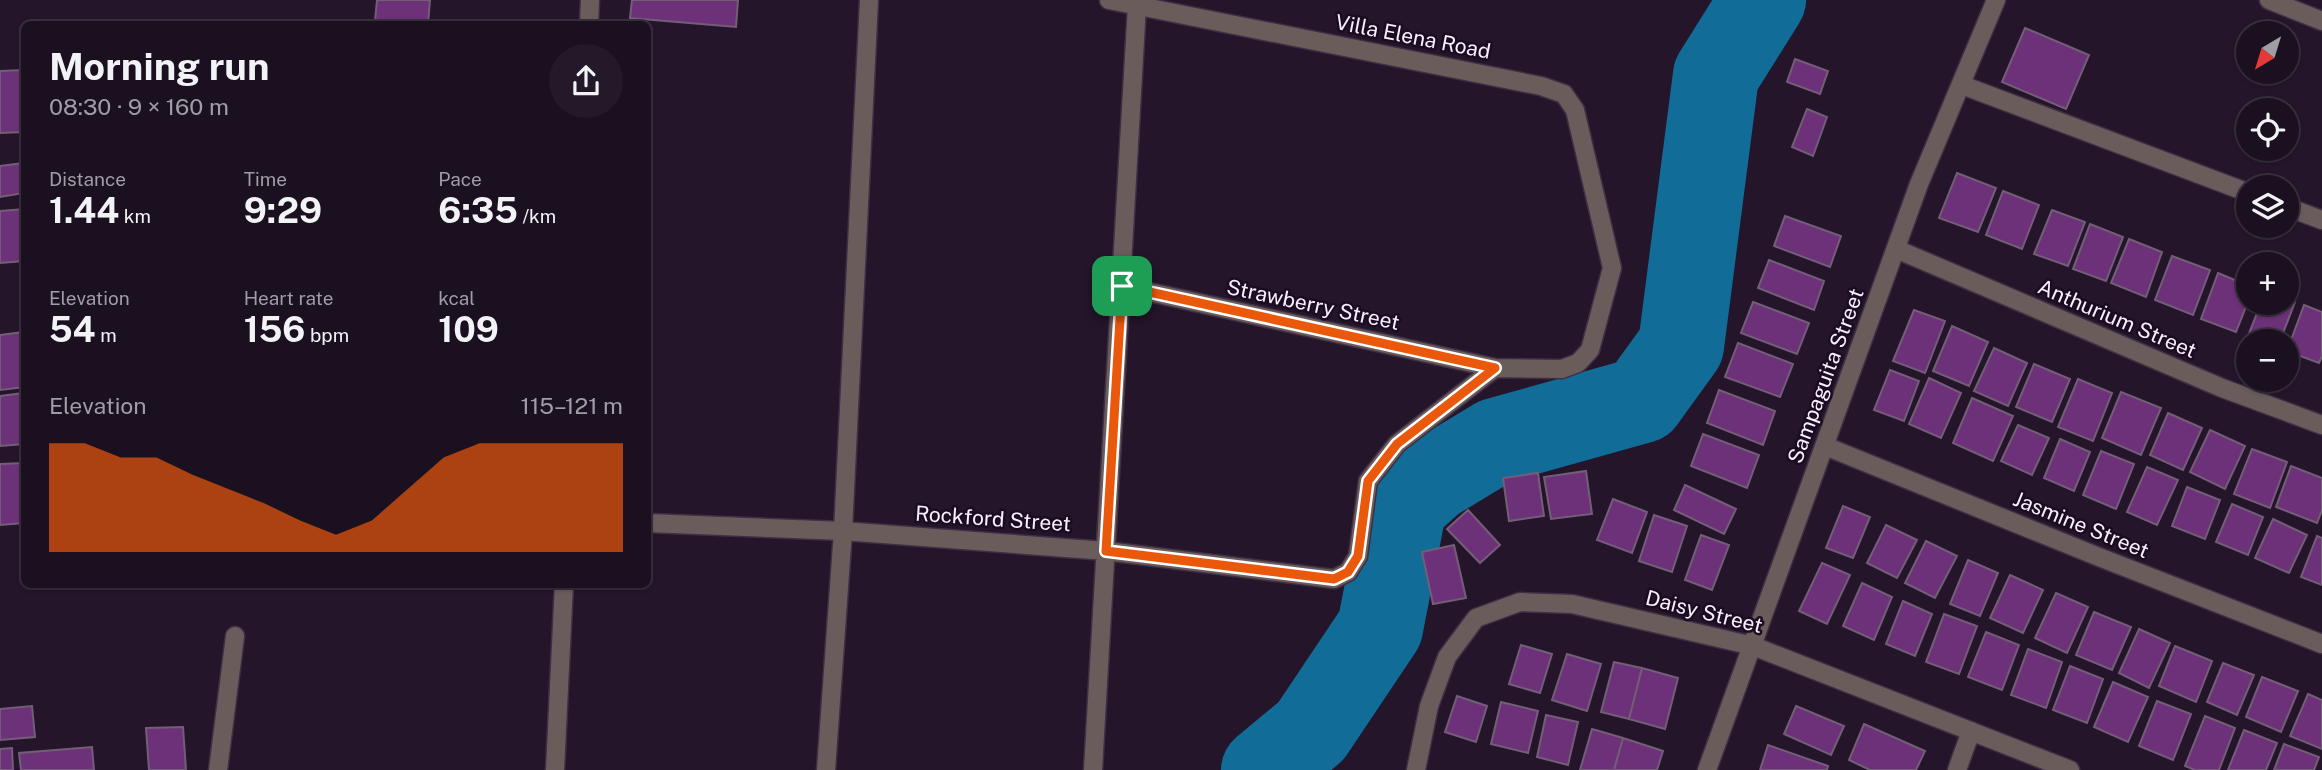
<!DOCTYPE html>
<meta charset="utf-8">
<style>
:root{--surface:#1b1020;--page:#241929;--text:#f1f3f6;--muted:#a09da5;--line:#39303e;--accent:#ea580c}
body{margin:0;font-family:"Public Sans",sans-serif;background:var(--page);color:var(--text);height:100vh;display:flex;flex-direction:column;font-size:26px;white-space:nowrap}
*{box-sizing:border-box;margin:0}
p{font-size:23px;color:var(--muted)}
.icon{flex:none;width:38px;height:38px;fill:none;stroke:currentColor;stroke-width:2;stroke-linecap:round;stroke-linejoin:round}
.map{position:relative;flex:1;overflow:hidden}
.sheet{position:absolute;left:21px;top:21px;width:630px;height:567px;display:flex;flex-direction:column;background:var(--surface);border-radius:10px;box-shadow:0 2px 5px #0004,0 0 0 2px var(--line)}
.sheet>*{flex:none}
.needle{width:46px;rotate:218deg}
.controls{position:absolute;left:2236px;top:21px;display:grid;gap:14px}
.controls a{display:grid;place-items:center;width:63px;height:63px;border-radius:50%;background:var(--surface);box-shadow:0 2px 5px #0004,0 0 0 2px var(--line);font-size:35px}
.pin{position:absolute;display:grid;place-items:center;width:60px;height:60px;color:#fff;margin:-30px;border-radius:14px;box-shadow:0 4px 10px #0006}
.round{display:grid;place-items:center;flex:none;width:74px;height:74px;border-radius:37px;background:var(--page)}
.summary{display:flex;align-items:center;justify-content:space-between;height:119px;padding:0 28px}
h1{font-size:38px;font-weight:700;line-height:52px}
.metrics{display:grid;grid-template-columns:repeat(3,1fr);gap:10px;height:119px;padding:7px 28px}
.metrics div{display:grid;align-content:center}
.metrics b{font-size:35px;font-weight:700}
.metrics small{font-size:19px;font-weight:400}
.metrics p{font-size:19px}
.chart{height:196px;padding:14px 28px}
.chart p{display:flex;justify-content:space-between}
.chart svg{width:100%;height:126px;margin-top:7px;fill:var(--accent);opacity:.7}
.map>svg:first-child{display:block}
</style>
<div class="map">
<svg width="2322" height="770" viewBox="0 0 2322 770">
<rect width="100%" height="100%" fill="#24152b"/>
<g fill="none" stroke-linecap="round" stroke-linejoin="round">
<path stroke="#116d98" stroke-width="86" d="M 1264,770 L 1311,731 L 1380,628 L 1404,505 L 1433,479 L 1496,441 L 1642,400 L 1681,346 L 1716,75 L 1763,0"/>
</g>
<path fill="#6c3178" stroke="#735e77" stroke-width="2" d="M 377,0 L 430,0 L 428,24 L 375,21 Z
M 632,0 L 738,0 L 736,27 L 630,18 Z
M 2025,28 L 2089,55 L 2066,109 L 2002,82 Z
M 1795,59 L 1828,71 L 1820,94 L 1787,82 Z
M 24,70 L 24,132 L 0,133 L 0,71 Z
M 1807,109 L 1827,117 L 1813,156 L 1792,147 Z
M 24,163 L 24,193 L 0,197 L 0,166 Z
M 1957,173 L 1996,188 L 1978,232 L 1939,218 Z
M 2003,191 L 2039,205 L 2022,249 L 1986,235 Z
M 24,209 L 24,261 L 0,263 L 0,211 Z
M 2052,210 L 2085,222 L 2068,266 L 2034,254 Z
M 1785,216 L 1841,236 L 1830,267 L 1774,246 Z
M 2090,224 L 2123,237 L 2106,281 L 2073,269 Z
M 2129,239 L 2162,252 L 2146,297 L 2111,283 Z
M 2172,256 L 2210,270 L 2193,315 L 2155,300 Z
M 1769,260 L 1824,281 L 1814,310 L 1758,288 Z
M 2218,273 L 2249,286 L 2249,299 L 2236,332 L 2201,319 Z
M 2287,299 L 2295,302 L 2280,341 L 2262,341 L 2248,336 L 2261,303 L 2287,303 Z
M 1753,302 L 1809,323 L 1797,354 L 1741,333 Z
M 2304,305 L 2322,312 L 2322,356 L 2319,363 L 2287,351 Z
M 1914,310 L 1945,321 L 1925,373 L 1893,361 Z
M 1952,326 L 1988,342 L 1969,386 L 1933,371 Z
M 24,332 L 24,387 L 0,390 L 0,335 Z
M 1738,343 L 1793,364 L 1780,397 L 1725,377 Z
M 1994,348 L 2027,363 L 2008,406 L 1974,391 Z
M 2034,364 L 2070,379 L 2052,422 L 2016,407 Z
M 1890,370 L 1919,381 L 1904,421 L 1874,410 Z
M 1929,378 L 1961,393 L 1941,438 L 1909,424 Z
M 2078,379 L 2112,393 L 2093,441 L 2058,427 Z
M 1719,390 L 1775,411 L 1763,445 L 1707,423 Z
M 2121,392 L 2161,408 L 2141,455 L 2102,438 Z
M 24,393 L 24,444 L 0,446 L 0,396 Z
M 1972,398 L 2013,416 L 1993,461 L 1953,443 Z
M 2168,413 L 2202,428 L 2183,470 L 2150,455 Z
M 2018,425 L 2049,438 L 2032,475 L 2001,461 Z
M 2210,430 L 2245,446 L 2225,489 L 2190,472 Z
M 1703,434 L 1759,455 L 1747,488 L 1691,466 Z
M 2060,439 L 2090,452 L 2074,491 L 2044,478 Z
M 2252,449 L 2287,462 L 2270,508 L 2234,494 Z
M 2101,451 L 2134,464 L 2116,509 L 2083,495 Z
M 24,463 L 24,523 L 0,525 L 0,464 Z
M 2291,466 L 2322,478 L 2322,510 L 2317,523 L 2276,507 Z
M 2147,467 L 2178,480 L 2157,525 L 2127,512 Z
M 1586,471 L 1592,514 L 1551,519 L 1544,477 Z
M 1538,473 L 1544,516 L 1509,521 L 1503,478 Z
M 1685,485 L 1736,509 L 1724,534 L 1674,510 Z
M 2187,487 L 2220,500 L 2205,539 L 2172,526 Z
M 1613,499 L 1647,512 L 1632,553 L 1597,540 Z
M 2232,504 L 2263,517 L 2248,555 L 2216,542 Z
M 1843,506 L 1870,517 L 1853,558 L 1826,548 Z
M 1468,510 L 1500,545 L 1480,563 L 1447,529 Z
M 1654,515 L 1687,526 L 1672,572 L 1639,561 Z
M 2273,519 L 2307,535 L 2289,573 L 2255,558 Z
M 1886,525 L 1917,540 L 1897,578 L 1867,563 Z
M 1701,535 L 1729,545 L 1712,590 L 1685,580 Z
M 2317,536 L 2322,538 L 2322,585 L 2301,577 Z
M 1926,541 L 1957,556 L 1935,598 L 1905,583 Z
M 1454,545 L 1466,598 L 1433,604 L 1422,552 Z
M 1968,560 L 1998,573 L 1980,616 L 1950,604 Z
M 1822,563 L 1850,575 L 1827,624 L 1799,611 Z
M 2010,575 L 2043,590 L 2023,633 L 1990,618 Z
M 1862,583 L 1892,597 L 1874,640 L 1843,626 Z
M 2056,593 L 2088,607 L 2067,653 L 2035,638 Z
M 1903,601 L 1932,614 L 1915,656 L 1886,644 Z
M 2094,612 L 2131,627 L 2112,670 L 2076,655 Z
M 1944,614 L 1977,626 L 1959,674 L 1926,662 Z
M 2139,629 L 2170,643 L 2149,688 L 2119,673 Z
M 1986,632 L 2019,645 L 2002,690 L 1968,677 Z
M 1521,645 L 1552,654 L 1540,693 L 1509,684 Z
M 2175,646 L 2212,661 L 2196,702 L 2159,686 Z
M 2028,649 L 2062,662 L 2046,708 L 2011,695 Z
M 1567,654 L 1601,664 L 1587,711 L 1552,700 Z
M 1614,662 L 1642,668 L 1629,719 L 1601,712 Z
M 2223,663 L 2254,675 L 2237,715 L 2207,702 Z
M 2070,666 L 2103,679 L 2087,723 L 2053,710 Z
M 1642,668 L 1678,678 L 1665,729 L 1629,719 Z
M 2262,677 L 2298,691 L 2281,732 L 2246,717 Z
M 2113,682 L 2148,697 L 2128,742 L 2094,727 Z
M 2308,694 L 2322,700 L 2322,749 L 2290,736 Z
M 1457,696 L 1487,706 L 1476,742 L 1445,732 Z
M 2157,701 L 2191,714 L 2173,760 L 2139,746 Z
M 1501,702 L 1538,711 L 1528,753 L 1491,744 Z
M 32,706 L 35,737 L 0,740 L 0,709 Z
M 1796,706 L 1844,726 L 1831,755 L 1784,734 Z
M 1546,715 L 1578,722 L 1568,765 L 1537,757 Z
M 2205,716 L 2235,728 L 2219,770 L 2195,770 L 2185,766 Z
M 1864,724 L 1925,751 L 1916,770 L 1870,770 L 1849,760 Z
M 183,727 L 186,770 L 149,770 L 146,728 Z
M 1592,729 L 1623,738 L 1614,770 L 1580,770 Z
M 2244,730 L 2277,743 L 2266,770 L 2228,770 Z
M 1623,738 L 1663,751 L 1657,770 L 1614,770 Z
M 2284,744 L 2319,757 L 2314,770 L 2274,770 Z
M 1768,745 L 1828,766 L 1827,770 L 1760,770 Z
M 92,747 L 94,770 L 21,770 L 19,753 Z
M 12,748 L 13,770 L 0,770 L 0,749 Z"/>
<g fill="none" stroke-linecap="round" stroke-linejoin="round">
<g stroke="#3e2f44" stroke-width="21">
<path id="minor" d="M 2269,0 L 2322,21
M 589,24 L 590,0
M 1962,85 L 2249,193
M 2287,207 L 2322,220
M 1896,249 L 2222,388 L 2322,425
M 1122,286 L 1495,368
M 1825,446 L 2099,557 L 2322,644
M 648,523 L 843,531 L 1106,551 L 1334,579 L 1348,572 L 1358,556 L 1368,481 L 1397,444 L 1495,368 L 1562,369 L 1578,363 L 1590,350 L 1612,268 L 1575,110 L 1564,94 L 1541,86 L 1109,0
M 218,770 L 235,636
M 555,770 L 564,584
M 826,770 L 843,531 L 869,0
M 1093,770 L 1137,5
M 1416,770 L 1429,706 L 1447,657 L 1476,618 L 1520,602 L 1572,604 L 1753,646 L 2070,770
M 1707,770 L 1919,184 L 1996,0
M 1957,770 L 1971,731"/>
</g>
<use href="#minor" stroke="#6b5c5c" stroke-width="18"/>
</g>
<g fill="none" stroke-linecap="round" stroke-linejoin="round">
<g stroke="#fff" stroke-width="14">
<path id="route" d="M 1122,286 L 1495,368 L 1397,444 L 1368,481 L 1358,556 L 1348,572 L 1334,579 L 1106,551 Z"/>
</g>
<use href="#route" stroke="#ea580c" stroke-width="9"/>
</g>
<g text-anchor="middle" stroke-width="5" stroke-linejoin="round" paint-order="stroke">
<g font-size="21" fill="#f9effe" stroke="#1a0c21">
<text transform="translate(1413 37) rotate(11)" y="7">Villa Elena Road</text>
<text transform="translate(1313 305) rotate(12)" y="7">Strawberry Street</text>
<text transform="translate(2117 319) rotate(23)" y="7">Anthurium Street</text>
<text transform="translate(1826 376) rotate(-70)" y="7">Sampaguita Street</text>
<text transform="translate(993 519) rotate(4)" y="7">Rockford Street</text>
<text transform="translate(2081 525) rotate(22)" y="7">Jasmine Street</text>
<text transform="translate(1704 612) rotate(14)" y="7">Daisy Street</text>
</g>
</g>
</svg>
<div class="controls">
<a><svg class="needle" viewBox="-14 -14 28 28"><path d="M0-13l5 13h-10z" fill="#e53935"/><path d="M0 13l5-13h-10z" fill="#a09da5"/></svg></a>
<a><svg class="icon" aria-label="locate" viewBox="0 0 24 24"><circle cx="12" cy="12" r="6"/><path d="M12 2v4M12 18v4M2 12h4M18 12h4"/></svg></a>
<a><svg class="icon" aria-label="layers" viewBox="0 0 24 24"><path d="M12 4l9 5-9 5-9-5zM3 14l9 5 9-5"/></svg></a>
<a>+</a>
<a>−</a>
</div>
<div class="pin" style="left:1122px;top:286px;background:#1e9e55"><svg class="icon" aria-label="arrive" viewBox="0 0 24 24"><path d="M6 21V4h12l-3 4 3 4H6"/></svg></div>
<section class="sheet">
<div class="summary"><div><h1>Morning run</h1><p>08:30 · 9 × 160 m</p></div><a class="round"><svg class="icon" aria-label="share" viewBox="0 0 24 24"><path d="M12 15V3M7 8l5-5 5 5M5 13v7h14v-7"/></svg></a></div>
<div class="metrics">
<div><p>Distance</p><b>1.44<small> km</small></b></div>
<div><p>Time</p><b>9:29</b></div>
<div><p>Pace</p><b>6:35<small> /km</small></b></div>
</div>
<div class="metrics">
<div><p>Elevation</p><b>54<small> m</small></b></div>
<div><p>Heart rate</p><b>156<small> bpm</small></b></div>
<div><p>kcal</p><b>109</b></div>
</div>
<div class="chart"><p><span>Elevation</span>115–121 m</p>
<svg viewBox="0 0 160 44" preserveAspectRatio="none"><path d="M0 44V6L10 6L20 11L30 11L40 17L50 22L60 27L70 33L80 38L90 33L100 22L110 11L120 6L130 6L140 6L150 6L160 6V44z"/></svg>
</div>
</section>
</div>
